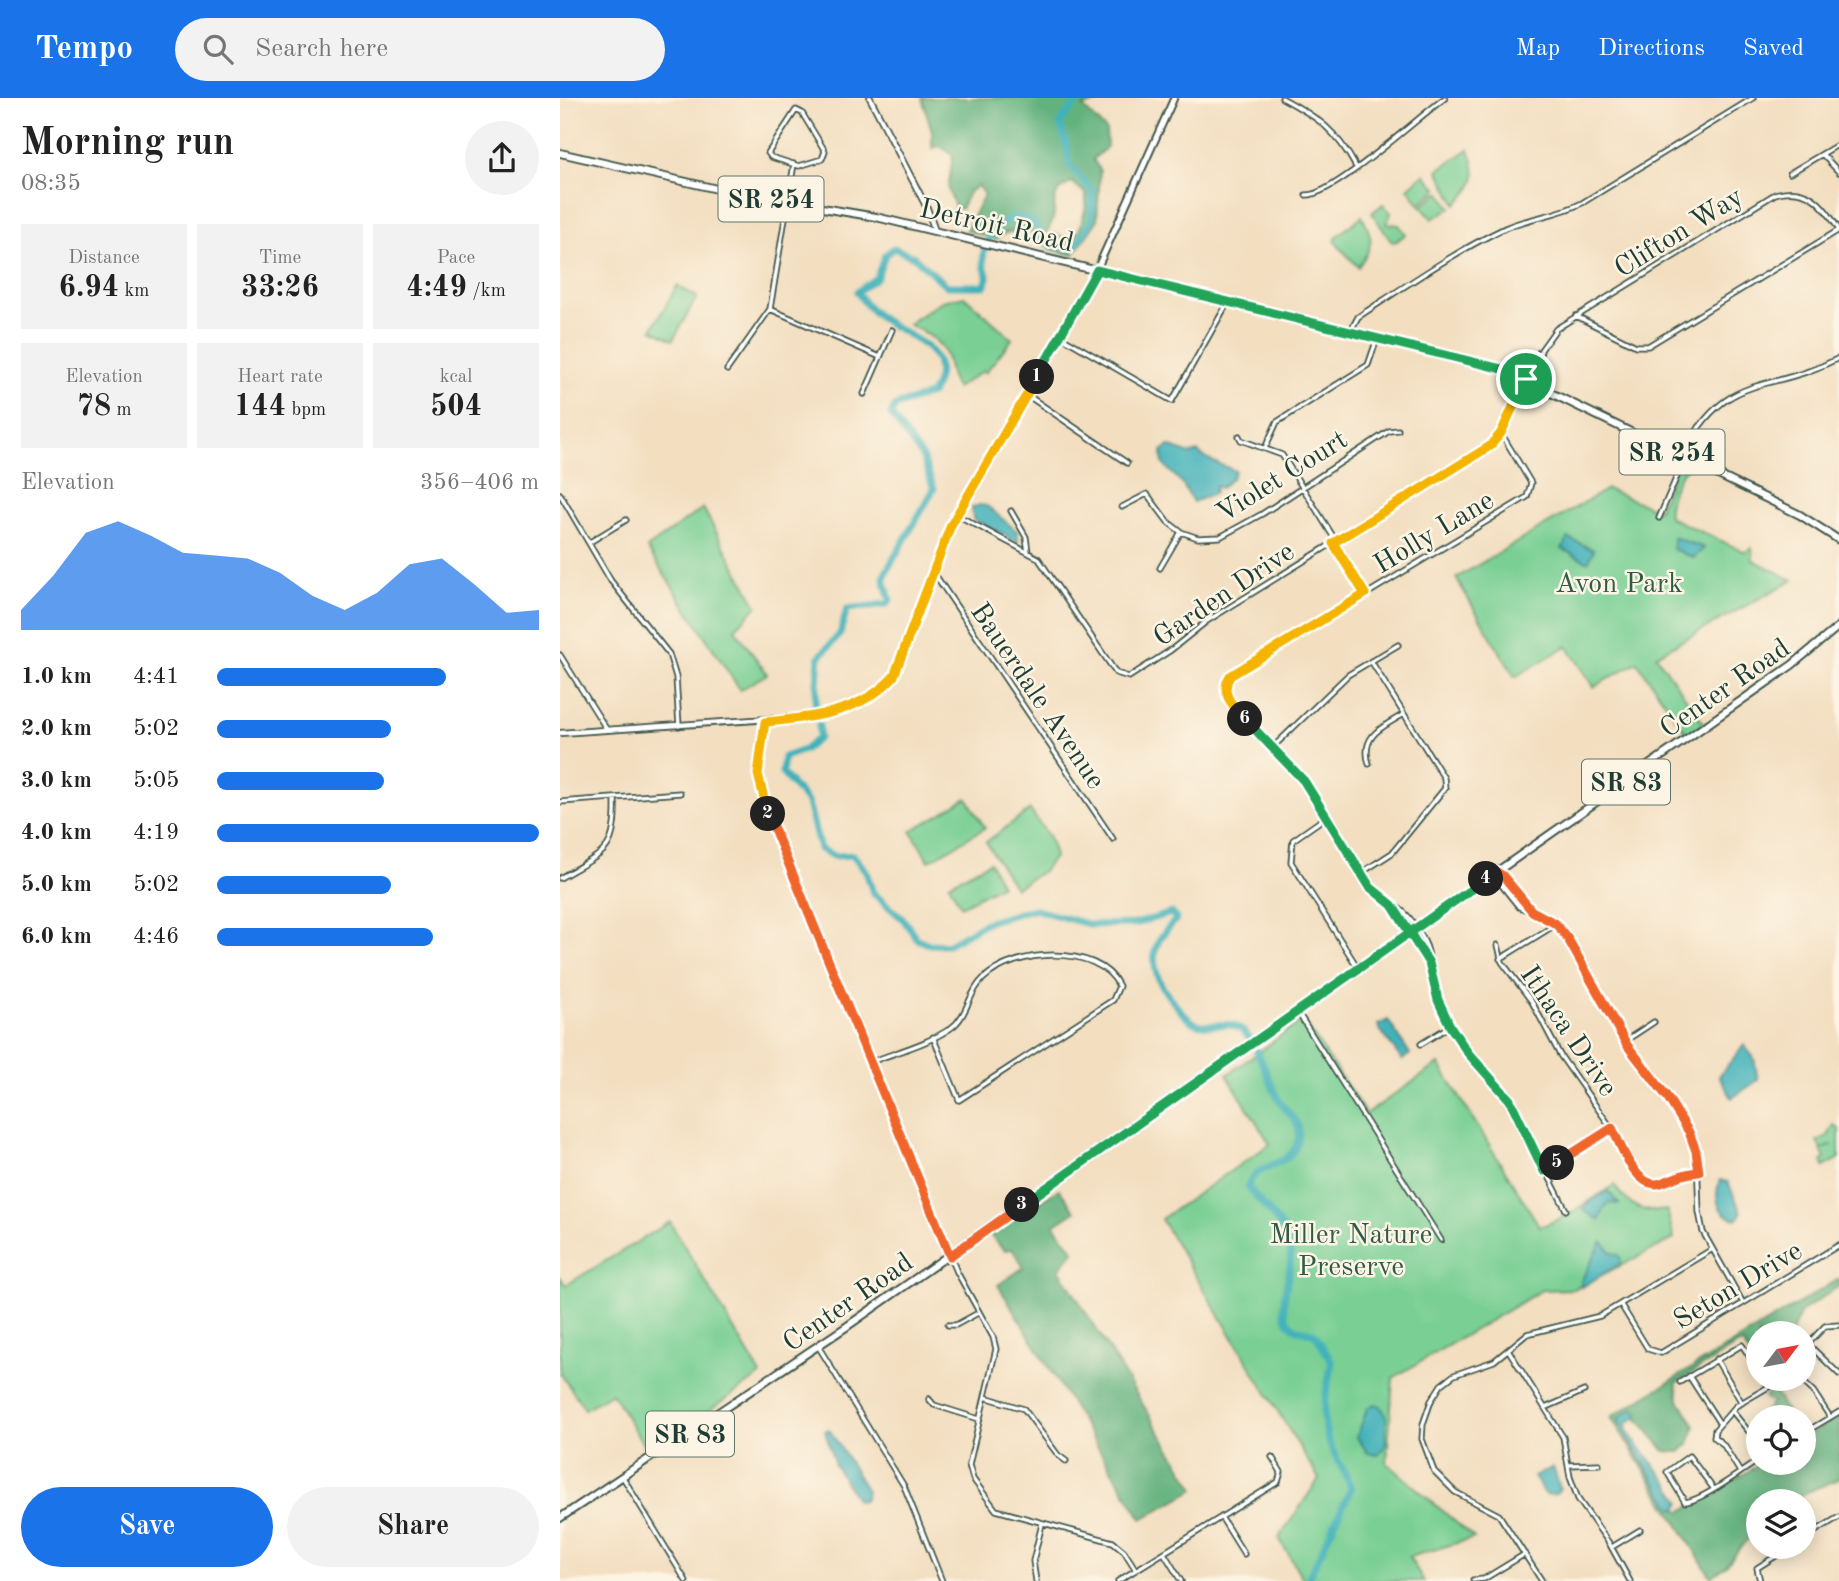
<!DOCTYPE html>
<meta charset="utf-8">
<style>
:root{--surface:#fff;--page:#f2f2f2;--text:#222;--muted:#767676;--accent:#1a73e8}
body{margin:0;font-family:"Old Standard TT",serif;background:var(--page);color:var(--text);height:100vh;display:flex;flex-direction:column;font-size:26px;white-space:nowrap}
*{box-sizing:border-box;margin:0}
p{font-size:23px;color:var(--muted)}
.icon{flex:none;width:38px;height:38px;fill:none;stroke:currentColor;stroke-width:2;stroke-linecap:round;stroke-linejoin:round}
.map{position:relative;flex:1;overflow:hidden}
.sheet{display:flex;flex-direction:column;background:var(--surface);width:560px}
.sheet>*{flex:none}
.needle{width:46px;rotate:58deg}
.tools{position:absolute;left:1186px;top:1223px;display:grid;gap:14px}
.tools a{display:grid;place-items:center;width:70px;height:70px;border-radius:50%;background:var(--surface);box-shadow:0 4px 18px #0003;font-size:35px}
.pin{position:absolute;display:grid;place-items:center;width:60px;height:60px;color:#fff;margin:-30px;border:4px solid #fff;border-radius:50%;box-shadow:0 2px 7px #0007}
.km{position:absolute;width:35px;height:35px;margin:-18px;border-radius:50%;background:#222;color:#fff;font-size:19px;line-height:35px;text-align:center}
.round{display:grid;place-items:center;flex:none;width:74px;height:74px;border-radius:37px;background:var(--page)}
.head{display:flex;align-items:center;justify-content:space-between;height:119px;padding:0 21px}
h1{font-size:38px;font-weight:700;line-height:52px}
.figures{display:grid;grid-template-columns:repeat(3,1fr);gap:10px;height:119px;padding:7px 21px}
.figures div{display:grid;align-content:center;border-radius:0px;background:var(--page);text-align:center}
.figures b{font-size:30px;font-weight:700}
.figures small{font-size:19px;font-weight:400}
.figures p{font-size:19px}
.chart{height:196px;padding:14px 21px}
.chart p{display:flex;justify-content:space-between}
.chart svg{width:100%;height:126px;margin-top:7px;fill:var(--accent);opacity:.7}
.primary-button{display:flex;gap:14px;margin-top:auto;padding:14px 21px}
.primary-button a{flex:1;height:80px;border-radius:42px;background:var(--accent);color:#fff;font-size:28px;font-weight:700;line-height:80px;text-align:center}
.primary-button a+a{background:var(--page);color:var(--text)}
ul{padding:0 21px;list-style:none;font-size:23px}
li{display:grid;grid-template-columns:112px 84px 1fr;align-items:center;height:52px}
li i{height:18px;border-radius:9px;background:var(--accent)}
header{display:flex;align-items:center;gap:42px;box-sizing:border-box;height:98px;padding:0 35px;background:var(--accent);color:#fff}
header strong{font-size:33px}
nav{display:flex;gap:38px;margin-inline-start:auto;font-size:24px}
.search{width:490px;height:63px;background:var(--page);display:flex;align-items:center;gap:18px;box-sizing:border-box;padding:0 24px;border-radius:38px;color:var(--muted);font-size:26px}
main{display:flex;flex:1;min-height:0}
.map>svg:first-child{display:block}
</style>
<header>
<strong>Tempo</strong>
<div class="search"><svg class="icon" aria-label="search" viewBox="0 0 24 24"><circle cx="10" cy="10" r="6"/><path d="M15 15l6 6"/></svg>Search here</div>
<nav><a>Map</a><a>Directions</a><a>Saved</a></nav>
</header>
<main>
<section class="sheet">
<div class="head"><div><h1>Morning run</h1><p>08:35</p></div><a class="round"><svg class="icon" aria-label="share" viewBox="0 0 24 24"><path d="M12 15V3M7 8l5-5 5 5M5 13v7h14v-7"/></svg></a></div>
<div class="figures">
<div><p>Distance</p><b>6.94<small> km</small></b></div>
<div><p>Time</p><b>33:26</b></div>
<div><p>Pace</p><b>4:49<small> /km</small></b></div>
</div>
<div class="figures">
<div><p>Elevation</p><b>78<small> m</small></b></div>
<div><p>Heart rate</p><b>144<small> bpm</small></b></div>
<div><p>kcal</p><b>504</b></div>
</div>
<div class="chart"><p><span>Elevation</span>356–406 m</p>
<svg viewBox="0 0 160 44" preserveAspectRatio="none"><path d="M0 44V37L10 25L20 10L30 6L40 11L50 17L60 18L70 19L80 24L90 32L100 37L110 31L120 21L130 19L140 28L150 38L160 37V44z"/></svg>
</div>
<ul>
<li><b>1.0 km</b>4:41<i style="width:71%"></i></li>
<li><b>2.0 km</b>5:02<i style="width:54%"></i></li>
<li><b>3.0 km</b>5:05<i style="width:52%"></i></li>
<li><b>4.0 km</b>4:19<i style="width:100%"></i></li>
<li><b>5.0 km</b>5:02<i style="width:54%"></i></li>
<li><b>6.0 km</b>4:46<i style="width:67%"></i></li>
</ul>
<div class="primary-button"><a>Save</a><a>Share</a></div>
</section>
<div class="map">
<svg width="1279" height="1483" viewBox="0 0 1279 1483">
<rect width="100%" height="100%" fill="#fcf5e5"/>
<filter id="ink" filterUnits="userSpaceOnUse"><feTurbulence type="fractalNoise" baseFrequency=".0143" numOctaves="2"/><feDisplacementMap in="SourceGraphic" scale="14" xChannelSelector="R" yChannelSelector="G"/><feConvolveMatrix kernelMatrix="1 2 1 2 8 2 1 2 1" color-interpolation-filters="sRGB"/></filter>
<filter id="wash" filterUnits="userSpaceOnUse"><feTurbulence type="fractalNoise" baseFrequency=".00686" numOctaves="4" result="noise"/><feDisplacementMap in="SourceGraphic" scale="28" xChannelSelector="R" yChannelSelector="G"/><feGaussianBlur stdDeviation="1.57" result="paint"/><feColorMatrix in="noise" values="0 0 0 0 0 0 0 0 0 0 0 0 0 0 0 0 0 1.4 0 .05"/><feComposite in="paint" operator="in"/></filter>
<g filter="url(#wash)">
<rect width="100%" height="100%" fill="#f3dec0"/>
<path fill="#79cf94" stroke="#4c8664" stroke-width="2" d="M 909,51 C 919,77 917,88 896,106 L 878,72 Z
M 864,76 L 878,91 L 859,106 L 848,90 Z
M 878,95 L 881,95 L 891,110 L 872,121 L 861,108 Z
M 823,106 L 831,115 L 827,126 L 839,127 L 846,136 L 835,144 L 831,143 L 812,115 Z
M 802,118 C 814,143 814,146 798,169 L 775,144 L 777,138 Z
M 117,188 L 137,199 L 113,242 L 92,231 Z
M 404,198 L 452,241 L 425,275 L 423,273 L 396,290 C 389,279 390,271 386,259 C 381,241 363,234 348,226 L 382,203 Z
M 1116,363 L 1130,368 C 1116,375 1107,405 1109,419 L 1185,454 L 1192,450 L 1193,462 L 1233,482 L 1096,557 L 1144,626 L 1128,637 L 1077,564 L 1034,589 L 1007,548 L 955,579 L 896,480 L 1047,391 L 1098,412 L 1115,372 Z
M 143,410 L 197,508 L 175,531 L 207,576 L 180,592 L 87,450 Z
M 407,700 L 425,730 L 369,763 L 351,733 Z
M 470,712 L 489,739 L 495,758 L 483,773 L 455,790 L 426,744 Z
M 430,764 L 441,787 L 401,808 L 389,786 Z
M 743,922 L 806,1016 L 879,966 L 980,1129 L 1008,1117 L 1054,1087 C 1069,1108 1081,1116 1107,1112 L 1114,1141 L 1014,1191 L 982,1192 L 833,1280 L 827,1365 L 914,1440 L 849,1459 L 864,1483 L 744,1483 L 719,1440 L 759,1381 L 601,1121 L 710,1046 L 667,977 Z
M 1274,1027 L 1279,1031 L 1279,1061 L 1264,1069 L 1262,1063 L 1265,1061 L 1261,1052 L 1273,1047 L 1261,1051 L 1257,1043 L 1268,1038 Z
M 110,1124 L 201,1277 L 88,1354 L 52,1295 L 25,1311 L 0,1275 L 0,1179 L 6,1187 Z"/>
<path fill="#62b27e" stroke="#407859" stroke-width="2" d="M 362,0 L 550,0 L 523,9 L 546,32 L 547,49 L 533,61 L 540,73 L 537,123 L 513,157 L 489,151 L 494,136 L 506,140 L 519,133 L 526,108 L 526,96 L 512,84 C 493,94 495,98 494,116 C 494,124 484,138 480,147 L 469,132 L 445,135 L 436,142 L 406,132 L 424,97 L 418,88 L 409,94 L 401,111 L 395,109 L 388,91 L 393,57 L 380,48 L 372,50 L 372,33 Z
M 499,1091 L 515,1113 L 494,1127 L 514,1153 L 499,1171 L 635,1391 L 582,1421 L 438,1187 L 464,1169 L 452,1151 L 444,1152 L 430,1137 Z
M 1279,1181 L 1279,1188 L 1241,1214 L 1231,1235 L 1199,1236 L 1199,1271 L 1183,1246 L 1177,1247 L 1116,1285 L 1119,1302 L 1135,1328 L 1129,1346 L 1120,1354 L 1105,1353 L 1077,1320 L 1079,1316 L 1073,1310 L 1059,1321 L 1069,1344 L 1112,1410 L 1122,1413 L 1202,1365 L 1244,1365 L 1244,1340 L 1279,1319 L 1279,1381 L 1247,1394 L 1235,1403 L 1199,1404 L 1199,1431 C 1179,1445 1172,1468 1151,1479 L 1051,1319 Z
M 1213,1291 L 1226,1313 L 1226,1319 L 1199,1320 L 1212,1305 L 1204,1299 Z"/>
<path fill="#42b2ba" stroke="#307877" stroke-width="2" d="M 609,348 L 630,356 L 638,354 C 648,364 662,366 675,373 L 672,380 L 661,390 L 655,388 L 655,395 L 633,404 L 621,384 L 603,366 L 602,353 Z
M 419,407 L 427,408 L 458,434 L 458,444 L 413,421 L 412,410 Z
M 1113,439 L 1144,450 L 1134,460 L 1113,451 Z
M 1008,440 L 1034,452 L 1028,464 L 1002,451 Z
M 828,922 L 850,956 L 842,962 L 819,930 L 818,927 Z
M 1184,947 L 1194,960 L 1198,982 L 1172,1000 L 1159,978 Z
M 1160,1082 L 1168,1084 L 1181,1114 L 1178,1121 C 1158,1119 1153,1099 1160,1082 Z
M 1048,1093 L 1059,1106 L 1048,1105 L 1039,1122 L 1023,1112 L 1028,1105 Z
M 1042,1143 L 1051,1154 L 1060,1158 L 1061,1165 L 1022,1189 L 1021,1183 Z
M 814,1306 L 821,1308 L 826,1319 L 826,1347 L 818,1357 L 808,1355 L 797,1339 L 807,1311 Z
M 1073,1310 L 1079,1317 L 1066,1326 L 1067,1332 C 1084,1358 1106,1378 1121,1404 L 1117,1411 L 1112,1410 L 1060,1326 L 1059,1320 Z
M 269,1331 L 307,1393 L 304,1402 L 297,1403 L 275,1367 L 265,1333 Z
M 993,1369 L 1000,1390 L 996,1396 L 986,1397 L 974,1379 Z"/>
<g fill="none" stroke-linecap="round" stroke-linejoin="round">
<path stroke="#42b2ba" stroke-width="7" d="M 255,612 L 259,559 L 280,536 L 287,511 L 327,506 L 330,502 L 324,481 L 326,474 L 374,391 L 362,358 L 331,317 L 335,308 L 371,296 C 396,256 356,242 328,225 C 315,217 305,207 297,194 L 317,179 L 325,157 L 334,150 L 354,159 L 387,188 L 424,188 C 430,179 426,176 424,167 C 420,145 438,124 457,118 L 474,124 L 488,147 L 514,150 L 531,124 L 533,94 L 508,65 L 508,53 L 500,25 L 520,0
M 259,627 L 259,640 L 244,652 L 224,659 L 222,675 L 248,705 L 260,751 L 274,758 L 293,757 L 306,773 L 313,795 L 343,821 L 357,841 L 369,846 L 387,847 L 427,824 L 473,811 L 531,827 L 575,826 L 612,815 L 616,821 C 612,827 606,832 602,838 C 586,860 598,887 614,905 C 621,913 628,923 637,926 C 651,931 667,922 679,930 C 697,941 709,986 720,1004 C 727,1015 739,1021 739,1035 C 738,1072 693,1062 688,1089 C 701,1107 723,1124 729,1146 C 739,1178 698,1230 754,1235 L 772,1264 C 765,1301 756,1324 777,1361 C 783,1372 788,1379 791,1391 L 747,1483"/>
</g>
</g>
<g filter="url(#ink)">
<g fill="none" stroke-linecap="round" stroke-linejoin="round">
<g stroke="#3f5549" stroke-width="7">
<path id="minor" d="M 722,0 C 759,20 776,32 796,69
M 236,12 L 242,15 L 265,53 L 262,61 L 239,68 L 211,59 L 208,55 Z
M 1262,56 L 1279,74
M 1230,75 L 1279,46
M 746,97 C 772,99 859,18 885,0
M 210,211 L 320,259
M 1016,218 L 1076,248 L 1088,248 L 1279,132
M 790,234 L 798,219 C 844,189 896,153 945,130 C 970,119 997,118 1022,105 L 1193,0
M 500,238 L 612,303 L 667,206
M 981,253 L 974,272 L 970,273 L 968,270 L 996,231 L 1215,96 C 1248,86 1264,107 1279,132
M 167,272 L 210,211 L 234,66
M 304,296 L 332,232
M 467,297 L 567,365
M 1139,329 L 1130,356 L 1126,356 L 1124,353 C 1170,270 1206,298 1279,260
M 679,338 L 681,342 L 722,357 L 776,443
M 705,350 L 717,324 L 808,267 L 817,241
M 0,396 L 51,483 L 109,556 L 116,579 L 119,628
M 562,409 L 587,396 L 608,424 L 621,434 L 638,440 L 660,439 L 702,416 L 829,333 L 838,332
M 451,413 L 466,439 L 468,454
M 397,417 L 478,460 L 556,575 L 569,579 L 611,552 L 647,523 L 930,348 L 941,335 L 970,273
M 1099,420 L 1124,362
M 30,444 L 66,422
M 773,445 L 805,496
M 600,470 L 621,434
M 374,475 L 553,741
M 0,557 L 47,632
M 205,624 L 198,676 L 204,707 L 397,1174 L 433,1239 L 436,1251 L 409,1367 L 413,1381 L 436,1412 L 553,1444 L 564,1453 L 576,1472
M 712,650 L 788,577 L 838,547
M 809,666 C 800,637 823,629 844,616
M 0,704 L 120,695
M 766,719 L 733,742 L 731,764 L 798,870
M 801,775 L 832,755 L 885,690 L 884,680 L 811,563
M 0,780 C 43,754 57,756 55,701
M 832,807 C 789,776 776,721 743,682 C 724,660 666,615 665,588 L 674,576 L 967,399 L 971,385 L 941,335
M 832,807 C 849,812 871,847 869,865 Z
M 972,813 L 939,777 L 939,784 L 959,809 L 982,817 L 1003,834 L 1067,947 L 1108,1000 L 1129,1034 L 1137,1058 L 1139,1114 L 1143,1134 L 1183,1205
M 938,847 L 942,864 L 972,904 L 1000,957 L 1050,1028 L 1076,1073 L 1085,1083 L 1096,1086 L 1119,1076 L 1138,1074
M 940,861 L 995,827
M 869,865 L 878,902 L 893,933 L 907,955 L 950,1002 L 1006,1112
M 737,913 L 881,1142
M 1065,943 L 1094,924
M 861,946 L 890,928
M 311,964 C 336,954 368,946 391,930 C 408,918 408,895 423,881 C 454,851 538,845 559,888 L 553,902 L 399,1002 L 373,939
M 984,1073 L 1052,1030
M 1061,1207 L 1088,1251 L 1101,1255 L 1279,1147
M 388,1227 L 396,1227 L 418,1215
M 1248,1246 L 1279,1276
M 258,1248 L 344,1388 L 382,1483
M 1244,1250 L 1265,1228 L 1279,1227
M 949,1253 L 1003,1339 L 1010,1379 L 1018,1401 L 1049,1445 L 1070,1483
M 1156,1261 L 1182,1305
M 1129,1278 L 1160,1326
M 1204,1281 L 1209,1289
M 1240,1281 L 1253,1293 L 1270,1319
M 1120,1284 L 1182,1247 L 1199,1273
M 425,1299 L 464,1311 L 498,1357 L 506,1363
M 369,1301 L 374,1307 L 419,1321
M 985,1310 L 1024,1293
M 1172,1313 L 1199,1346
M 1244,1335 L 1279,1314
M 1009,1367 L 1039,1366
M 1180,1374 L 1163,1346 L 1154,1339 L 1155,1332 L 1176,1308 L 1222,1281
M 64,1381 L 126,1483
M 1153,1390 L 1129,1358 L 1107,1374 L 1125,1404 C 1142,1403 1183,1372 1199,1362
M 661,1419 L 684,1456
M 1244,1440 L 1279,1419
M 1052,1449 L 1080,1432
M 604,1455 L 621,1483
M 913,1482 L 924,1481 L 965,1456
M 476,1483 L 473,1463 L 482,1426
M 558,1483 L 718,1384 L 721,1374 L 712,1359
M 982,1483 L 939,1417 L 895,1394 L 874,1373 L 862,1341 L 863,1326 L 871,1303 L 881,1287 L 894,1277 L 934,1263 L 967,1236 L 1040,1218 L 1151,1152
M 1200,1483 L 1197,1470 L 1230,1449"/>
</g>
<g stroke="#3f5549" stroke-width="8">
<path id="tertiary" d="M 310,0 L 367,110 L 375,133
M 0,635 L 255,618 C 285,613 314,601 334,578 L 391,427 L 537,173"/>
</g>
<g stroke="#3f5549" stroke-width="9">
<path id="secondary" d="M 537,171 L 614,0"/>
</g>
<g stroke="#3f5549" stroke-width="10">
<path id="primary" d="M 0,55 L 179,96 L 316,119 L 942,271 L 1240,417 L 1279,442
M 0,1420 L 286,1229 L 1232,567 L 1279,528"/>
</g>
<use href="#minor" stroke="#fff" stroke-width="3.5"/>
<use href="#tertiary" stroke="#fff" stroke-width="4.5"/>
<use href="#secondary" stroke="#fff" stroke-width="5"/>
<use href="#primary" stroke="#fff" stroke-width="6"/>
</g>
</g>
<g fill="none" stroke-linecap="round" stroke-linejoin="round" filter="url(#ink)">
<g stroke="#fff" stroke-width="14">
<path id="split-1" d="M 477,279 L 537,172 L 942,271 L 966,281"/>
</g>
<g stroke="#fff" stroke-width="14">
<path id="split-2" d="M 208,716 L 198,676 L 205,624 C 251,620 302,615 334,578 L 391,427 L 477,279"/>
</g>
<g stroke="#fff" stroke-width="14">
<path id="split-3" d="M 208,716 L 390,1158 L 462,1107"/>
</g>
<g stroke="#fff" stroke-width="14">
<path id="split-4" d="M 462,1107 L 926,781"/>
</g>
<g stroke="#fff" stroke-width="14">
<path id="split-5" d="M 926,781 L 937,774 L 943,778 L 972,813 L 996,826 L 1008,841 L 1067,947 L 1108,1000 L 1129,1034 L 1136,1053 L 1139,1074 C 1123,1075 1115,1080 1101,1085 C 1076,1093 1061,1047 1052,1030 L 997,1065"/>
</g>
<g stroke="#fff" stroke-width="14">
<path id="split-6" d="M 685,621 L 744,683 L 810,789 L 832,807 L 869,865 L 878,902 L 890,928 L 908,955 L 950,1002 L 984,1073 L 997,1065"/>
</g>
<g stroke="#fff" stroke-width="14">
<path id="split-7" d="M 685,621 C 673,608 659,595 670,578 L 805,496 L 773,445 L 930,348 L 941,335 L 966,281"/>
</g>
<use href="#split-1" stroke="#22a559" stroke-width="9"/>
<use href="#split-2" stroke="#f5b400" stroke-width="9"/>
<use href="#split-3" stroke="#f0652b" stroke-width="9"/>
<use href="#split-4" stroke="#22a559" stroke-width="9"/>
<use href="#split-5" stroke="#f0652b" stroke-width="9"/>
<use href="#split-6" stroke="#22a559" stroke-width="9"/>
<use href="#split-7" stroke="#f5b400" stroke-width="9"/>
</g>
<g text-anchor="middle" stroke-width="5" stroke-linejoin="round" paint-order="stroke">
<g fill="#fcf5e5" stroke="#617469" stroke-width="2">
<rect x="158.5" y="78.5" width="105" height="45" rx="5"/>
<rect x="1059.5" y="331.5" width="105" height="45" rx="5"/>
<rect x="1022" y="661.5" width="88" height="45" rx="5"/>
<rect x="86" y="1313.5" width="88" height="45" rx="5"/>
</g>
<g font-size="26" font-weight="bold" fill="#1f3d34">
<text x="211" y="110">SR 254</text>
<text x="1112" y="363">SR 254</text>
<text x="1066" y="693">SR 83</text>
<text x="130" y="1345">SR 83</text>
</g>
<g font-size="28" fill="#1f3d34" stroke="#fcf5e5">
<text transform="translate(437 126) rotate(13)" y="10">Detroit Road</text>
<text transform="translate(1118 133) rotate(-32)" y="10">Clifton Way</text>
<text transform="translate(721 377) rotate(-32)" y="10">Violet Court</text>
<text transform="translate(873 433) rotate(-31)" y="10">Holly Lane</text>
<text transform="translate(663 495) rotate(-34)" y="10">Garden Drive</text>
<text transform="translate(1164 589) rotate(-35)" y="10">Center Road</text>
<text transform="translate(479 597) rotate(56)" y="10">Bauerdale Avenue</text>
<text transform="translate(1010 932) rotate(56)" y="10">Ithaca Drive</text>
<text transform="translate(1177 1186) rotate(-31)" y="10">Seton Drive</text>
<text transform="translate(287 1203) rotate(-35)" y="10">Center Road</text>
</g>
<g font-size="28" fill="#315a47" stroke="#fcf5e5">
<text x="1059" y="494">Avon Park</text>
<text x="791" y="1145">Miller Nature<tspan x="791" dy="32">Preserve</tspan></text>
</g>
</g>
</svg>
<div class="tools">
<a><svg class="needle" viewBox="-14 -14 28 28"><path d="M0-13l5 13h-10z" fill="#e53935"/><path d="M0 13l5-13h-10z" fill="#767676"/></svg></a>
<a><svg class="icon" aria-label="locate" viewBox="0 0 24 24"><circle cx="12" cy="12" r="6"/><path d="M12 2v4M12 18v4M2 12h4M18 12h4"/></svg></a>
<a><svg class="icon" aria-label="layers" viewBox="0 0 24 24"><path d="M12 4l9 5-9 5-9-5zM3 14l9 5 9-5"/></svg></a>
</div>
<div class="pin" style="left:966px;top:281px;background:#1e9e55"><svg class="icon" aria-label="arrive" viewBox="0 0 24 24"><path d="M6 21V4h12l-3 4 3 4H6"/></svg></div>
<b class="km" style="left:477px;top:279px">1</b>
<b class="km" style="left:208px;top:716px">2</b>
<b class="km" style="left:462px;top:1107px">3</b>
<b class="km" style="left:926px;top:781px">4</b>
<b class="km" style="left:997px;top:1065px">5</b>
<b class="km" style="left:685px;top:621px">6</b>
</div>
</main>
